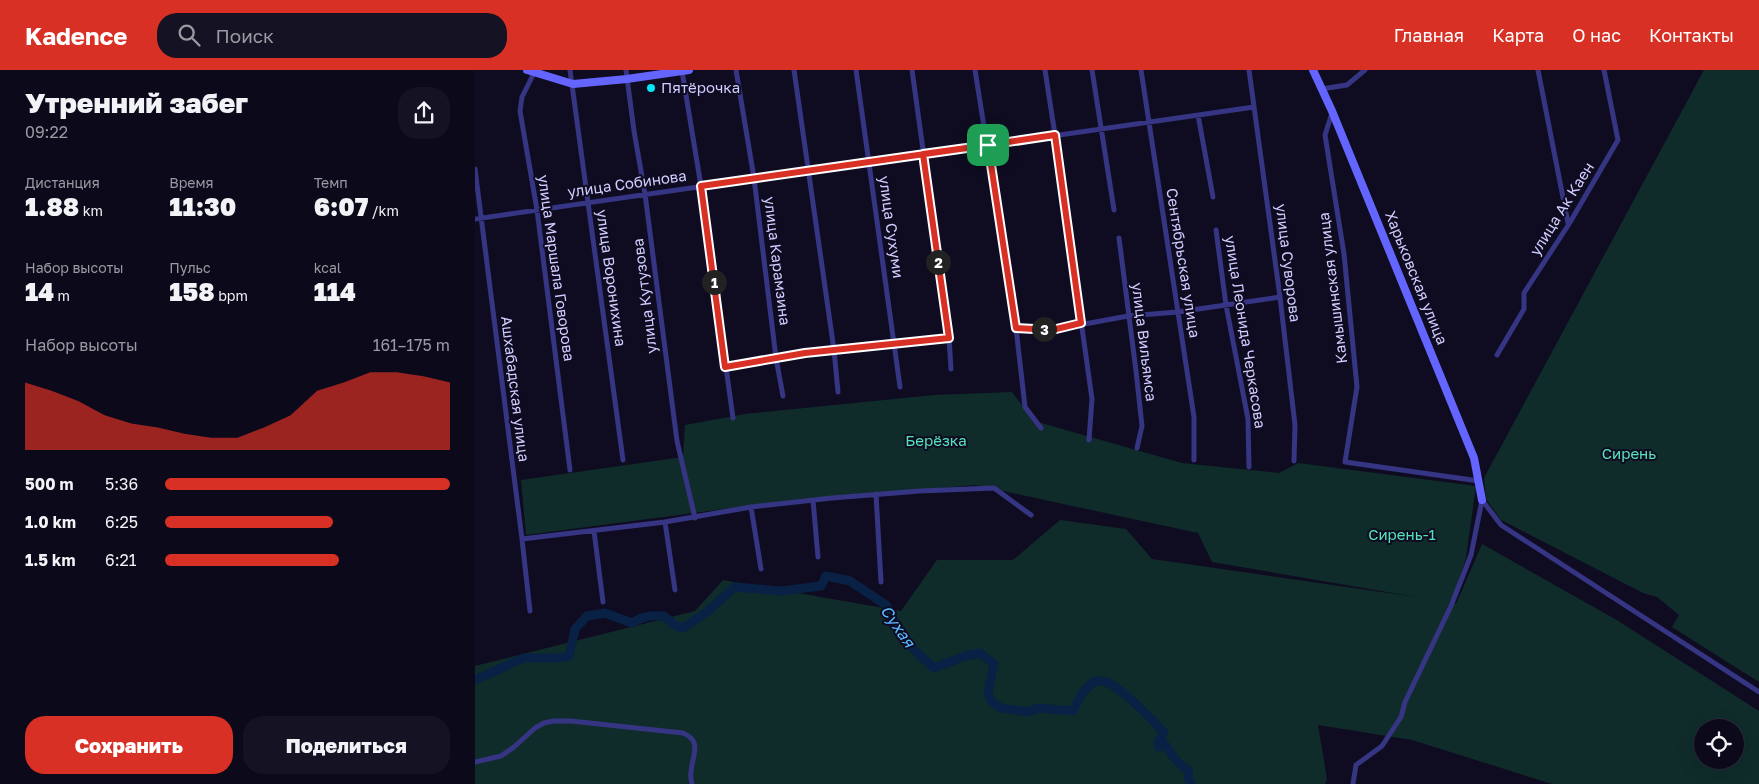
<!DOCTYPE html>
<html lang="ru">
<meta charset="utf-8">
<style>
:root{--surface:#0b091a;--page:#141223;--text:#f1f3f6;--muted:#9a9aa2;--line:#2b2a39;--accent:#d93025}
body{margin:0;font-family:"Golos Text",sans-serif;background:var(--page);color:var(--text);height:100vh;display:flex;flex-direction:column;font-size:19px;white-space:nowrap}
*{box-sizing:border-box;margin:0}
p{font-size:16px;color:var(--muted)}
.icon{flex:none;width:28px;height:28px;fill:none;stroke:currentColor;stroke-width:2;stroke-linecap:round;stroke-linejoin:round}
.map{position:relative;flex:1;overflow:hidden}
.sheet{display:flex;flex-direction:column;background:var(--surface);width:475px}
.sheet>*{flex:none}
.fabs{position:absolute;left:1219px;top:649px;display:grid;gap:10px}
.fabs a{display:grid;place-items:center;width:50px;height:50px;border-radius:50%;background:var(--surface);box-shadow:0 5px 20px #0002,0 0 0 1px var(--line);font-size:25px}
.pin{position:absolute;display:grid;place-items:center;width:42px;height:42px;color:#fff;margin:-21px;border-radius:10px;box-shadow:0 2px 8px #0006}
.km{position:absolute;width:25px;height:25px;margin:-12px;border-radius:50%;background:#222;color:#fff;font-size:14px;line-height:25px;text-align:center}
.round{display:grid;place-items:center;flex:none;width:52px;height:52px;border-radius:20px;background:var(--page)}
.headline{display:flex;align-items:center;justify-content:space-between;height:85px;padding:0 25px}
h1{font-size:28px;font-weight:800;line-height:38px}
.figures{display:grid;grid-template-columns:repeat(3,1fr);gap:8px;height:85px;padding:5px 25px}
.figures div{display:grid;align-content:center}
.figures b{font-size:25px;font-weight:800}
.figures small{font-size:14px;font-weight:400}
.figures p{font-size:14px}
.chart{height:140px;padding:10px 25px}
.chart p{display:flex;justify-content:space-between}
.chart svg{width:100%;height:90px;margin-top:5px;fill:var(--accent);opacity:.7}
.button{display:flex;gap:10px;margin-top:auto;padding:10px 25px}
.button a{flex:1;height:58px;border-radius:20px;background:var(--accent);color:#fff;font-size:20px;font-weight:800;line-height:58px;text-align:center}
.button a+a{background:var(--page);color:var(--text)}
ul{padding:0 25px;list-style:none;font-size:16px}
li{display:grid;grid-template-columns:80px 60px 1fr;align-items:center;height:38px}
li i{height:12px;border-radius:6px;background:var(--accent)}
header{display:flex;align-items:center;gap:30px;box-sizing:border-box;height:70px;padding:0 25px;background:var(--accent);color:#fff}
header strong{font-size:24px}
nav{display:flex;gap:28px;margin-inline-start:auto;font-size:18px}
.search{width:350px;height:45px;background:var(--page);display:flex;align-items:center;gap:12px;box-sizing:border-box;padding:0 18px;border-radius:20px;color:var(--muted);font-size:19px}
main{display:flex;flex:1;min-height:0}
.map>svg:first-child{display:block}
</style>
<header>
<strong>Kadence</strong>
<div class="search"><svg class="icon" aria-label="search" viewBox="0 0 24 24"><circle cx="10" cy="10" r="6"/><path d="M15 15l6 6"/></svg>Поиск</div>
<nav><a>Главная</a><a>Карта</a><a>О нас</a><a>Контакты</a></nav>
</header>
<main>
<section class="sheet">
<div class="headline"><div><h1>Утренний забег</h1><p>09:22</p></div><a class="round"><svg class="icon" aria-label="share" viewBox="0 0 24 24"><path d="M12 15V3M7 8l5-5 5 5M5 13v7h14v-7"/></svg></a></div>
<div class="figures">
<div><p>Дистанция</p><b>1.88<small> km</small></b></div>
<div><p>Время</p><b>11:30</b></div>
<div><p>Темп</p><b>6:07<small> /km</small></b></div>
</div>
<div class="figures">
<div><p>Набор высоты</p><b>14<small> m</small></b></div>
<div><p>Пульс</p><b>158<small> bpm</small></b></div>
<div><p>kcal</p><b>114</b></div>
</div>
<div class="chart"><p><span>Набор высоты</span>161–175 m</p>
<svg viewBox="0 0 160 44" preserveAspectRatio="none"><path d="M0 44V11L10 15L20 20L30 27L40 31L50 33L60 36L70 38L80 38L90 33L100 27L110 15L120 11L130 6L140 6L150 8L160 11V44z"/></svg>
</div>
<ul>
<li><b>500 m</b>5:36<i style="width:100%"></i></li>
<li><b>1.0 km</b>6:25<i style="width:59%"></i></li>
<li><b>1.5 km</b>6:21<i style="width:61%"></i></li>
</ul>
<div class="button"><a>Сохранить</a><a>Поделиться</a></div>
</section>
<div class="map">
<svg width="1284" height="714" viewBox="0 0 1284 714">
<rect width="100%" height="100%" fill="#0f0c22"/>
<path fill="#0f2c2a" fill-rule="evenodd" d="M 1229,0 L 1284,0 L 1284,612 L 1197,557 L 1204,545 L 1182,527 L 1168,523 L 1026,450 L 1011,429 L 1009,408 Z
M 537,322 L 559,351 L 707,393 L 804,403 L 823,393 L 1001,416 L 991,488 L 976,533 L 981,534 L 1007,474 L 1140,549 L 1284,641 L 1284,714 L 1077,714 L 937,670 L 843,655 L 852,709 L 850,714 L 0,714 L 0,596 L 220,541 L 248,510 L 426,541 L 462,490 L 538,490 L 585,450 L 651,459 L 677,489 L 941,527 L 737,492 L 723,463 L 500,415 L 295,433 L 51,465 L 46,410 L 208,387 L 210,355 L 270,344 L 459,325 ZM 1228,658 L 1260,658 L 1260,690 L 1228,690 Z"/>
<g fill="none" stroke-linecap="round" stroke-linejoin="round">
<path stroke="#092144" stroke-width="9" d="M 0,610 L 49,588 L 84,588 L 94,586 L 100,559 L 112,546 L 130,543 L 157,553 C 168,546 177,545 189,546 L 201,556 L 208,558 L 228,545 L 260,517 L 306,521 L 346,516 L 351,506 L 375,511 L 411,535 L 424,558 L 438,579 L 459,598 L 490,586 L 505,583 L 519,594 L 513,622 L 516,631 L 526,638 L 553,642 L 563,638 L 598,641 L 607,623 L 619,611 C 623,611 627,611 631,612 C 647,618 677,649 689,663 L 683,672 L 684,677 L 689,673 C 696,683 703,695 714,701 L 713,707 L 716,714"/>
<path stroke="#353583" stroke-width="5" d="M 95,0 L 148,390
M 151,0 L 159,61 L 170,124 L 202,371 L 220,448
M 261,0 L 279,108 L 301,288 L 308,326
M 319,0 L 359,280 L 363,322
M 381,0 L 425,317
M 437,0 L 474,268 L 476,299
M 500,0 L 541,258 L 550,337 L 566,358
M 570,0 L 580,65 L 617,329 L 614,370
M 617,0 L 639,140
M 666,0 L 719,347 L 719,390
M 774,0 L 805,227 L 820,355 L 819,391
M 1063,0 L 1093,153
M 207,1 L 226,116 L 258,348
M 59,3 L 47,27 L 45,41 L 62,140 L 95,400
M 846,19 L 872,15 L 890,0
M 857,43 L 850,65 L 869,184 L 882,317 L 870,392 L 1004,411
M 723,45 L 738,127
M 0,99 L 47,469 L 55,541
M 0,149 L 779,37
M 741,160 L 751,235 L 773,349 L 774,397
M 644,168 L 661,301 L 667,356 L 662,378
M 541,258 L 577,260 L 653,246 L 703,242 L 805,227
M 1022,285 L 1049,239 L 1049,223 L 1094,154 L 1143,70 L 1129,0
M 250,297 L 330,283 L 474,268
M 401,424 L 406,512
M 338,430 L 343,487
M 1007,430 L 1026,455 L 1284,622
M 276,437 L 286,499
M 190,452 L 200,520
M 119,461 L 128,532
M 47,469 L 190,452 L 276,437 L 357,428 L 445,421 L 519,418 L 556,445
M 0,692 L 26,686 L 39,677 L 60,658 L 69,653 L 79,651 L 96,651 L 208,663 C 228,671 217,686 216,702 C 215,706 216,710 217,714
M 878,714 L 881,695 L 907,676 L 926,647 L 930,632 L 976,536 L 996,485 L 1007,430"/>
<path stroke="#6465ff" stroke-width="8" d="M 52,0 L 98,14 L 152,9 L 214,0
M 838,0 L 857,41 L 999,388 L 1007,430"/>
</g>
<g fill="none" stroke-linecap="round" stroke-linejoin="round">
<g stroke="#fff" stroke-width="10">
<path id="route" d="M 513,75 L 226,116 L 250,297 L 330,283 L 474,268 L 448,84 L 513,75 L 541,258 L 577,260 L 606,253 L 580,65 L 513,75"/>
</g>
<use href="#route" stroke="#d93025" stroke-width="6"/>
</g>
<circle fill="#00e8f8" stroke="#0f0c22" stroke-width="2" cx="176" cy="18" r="5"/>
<g text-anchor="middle" stroke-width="4" stroke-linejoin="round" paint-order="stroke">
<g font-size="15" fill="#d1cdff" stroke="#0f0c22" text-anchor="start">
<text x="186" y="23">Пятёрочка</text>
</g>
<g font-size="15" fill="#d1cdff" stroke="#0f0c22">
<text transform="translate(152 114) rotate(-8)" y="5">улица Собинова</text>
<text transform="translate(1087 139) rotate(-58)" y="5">улица Ак Каен</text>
<text transform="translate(416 157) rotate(82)" y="5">улица Сухуми</text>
<text transform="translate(302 191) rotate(83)" y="5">улица Карамзина</text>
<text transform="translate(708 193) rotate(81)" y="5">Сентябрьская улица</text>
<text transform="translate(813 193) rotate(83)" y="5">улица Суворова</text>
<text transform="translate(81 198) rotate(82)" y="5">улица Маршала Говорова</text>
<text transform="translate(136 208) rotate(82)" y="5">улица Воронихина</text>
<text transform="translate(941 208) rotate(68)" y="5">Харьковская улица</text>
<text transform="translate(858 218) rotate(-97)" y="5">Камышинская улица</text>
<text transform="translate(170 226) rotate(-97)" y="5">улица Кутузова</text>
<text transform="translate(770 262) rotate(81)" y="5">улица Леонида Черкасова</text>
<text transform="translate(669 272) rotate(83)" y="5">улица Вильямса</text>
<text transform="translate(40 319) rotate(83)" y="5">Ашхабадская улица</text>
</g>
<g font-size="15" fill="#54e4bb" stroke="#0f0c22">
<text x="461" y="376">Берёзка</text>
<text x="1154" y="389">Сирень</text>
<text x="927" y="470">Сирень-1</text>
</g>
<g font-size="16" font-style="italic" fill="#5bb9ff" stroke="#0f0c22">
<text transform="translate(423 556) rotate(55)" y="6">Сухая</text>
</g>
</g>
</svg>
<div class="fabs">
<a><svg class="icon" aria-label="locate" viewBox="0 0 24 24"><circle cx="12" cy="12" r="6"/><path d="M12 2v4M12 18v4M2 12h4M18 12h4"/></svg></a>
</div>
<div class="pin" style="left:513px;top:75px;background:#1e9e55"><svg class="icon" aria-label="arrive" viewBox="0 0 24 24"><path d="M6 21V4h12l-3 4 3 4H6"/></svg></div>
<b class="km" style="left:239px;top:212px">1</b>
<b class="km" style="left:463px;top:192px">2</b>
<b class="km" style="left:569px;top:259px">3</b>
</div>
</main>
